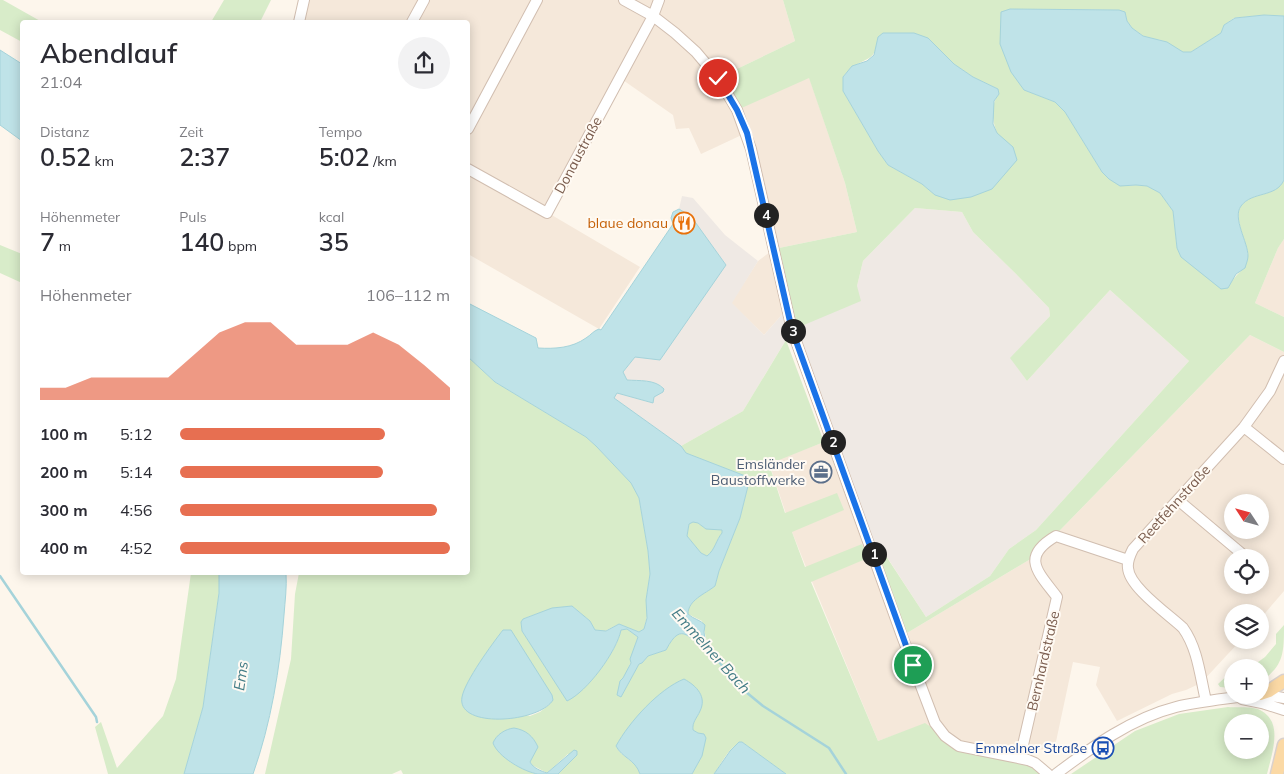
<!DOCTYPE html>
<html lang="de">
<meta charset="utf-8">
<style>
:root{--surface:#fff;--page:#f2f2f3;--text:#2b2b33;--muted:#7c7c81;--accent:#e76f51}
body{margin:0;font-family:Mulish,sans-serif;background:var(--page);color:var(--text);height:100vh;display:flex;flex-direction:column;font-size:19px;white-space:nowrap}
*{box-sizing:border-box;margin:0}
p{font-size:16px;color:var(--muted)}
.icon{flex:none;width:28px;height:28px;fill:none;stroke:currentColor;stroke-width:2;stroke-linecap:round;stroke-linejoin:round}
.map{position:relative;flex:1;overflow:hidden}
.panel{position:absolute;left:20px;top:20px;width:450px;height:555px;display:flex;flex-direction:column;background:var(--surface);border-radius:5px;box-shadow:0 2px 12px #0003}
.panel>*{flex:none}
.needle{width:32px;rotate:306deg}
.tools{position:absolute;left:1224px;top:494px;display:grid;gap:10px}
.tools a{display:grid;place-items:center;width:45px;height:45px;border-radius:50%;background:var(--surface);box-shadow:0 2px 12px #0003;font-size:25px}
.pin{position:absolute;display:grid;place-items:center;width:42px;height:42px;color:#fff;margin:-21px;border:2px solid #fff;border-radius:50%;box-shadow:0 1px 5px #0007}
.km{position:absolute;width:25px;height:25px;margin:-12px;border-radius:50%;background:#222;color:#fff;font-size:14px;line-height:25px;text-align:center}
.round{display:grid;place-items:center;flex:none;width:52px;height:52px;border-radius:26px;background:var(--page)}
.summary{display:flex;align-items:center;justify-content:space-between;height:85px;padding:0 20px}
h1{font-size:28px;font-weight:600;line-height:38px}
.stats{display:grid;grid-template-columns:repeat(3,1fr);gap:8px;height:85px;padding:5px 20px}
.stats div{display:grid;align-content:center}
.stats b{font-size:25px;font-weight:600}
.stats small{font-size:14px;font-weight:400}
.stats p{font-size:14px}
.chart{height:140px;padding:10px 20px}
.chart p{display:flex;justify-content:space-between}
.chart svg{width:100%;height:90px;margin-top:5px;fill:var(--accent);opacity:.7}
ul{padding:0 20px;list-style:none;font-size:16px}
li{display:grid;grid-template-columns:80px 60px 1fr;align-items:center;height:38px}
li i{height:12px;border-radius:6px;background:var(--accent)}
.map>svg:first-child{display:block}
</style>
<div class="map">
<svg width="1284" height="774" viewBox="0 0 1284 774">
<rect width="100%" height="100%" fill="#fdf6ec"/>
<path fill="#f5e8da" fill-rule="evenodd" d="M 301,0 L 783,0 L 795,41 L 718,78 L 737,109 L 809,77 L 845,183 L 857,232 L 774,249 L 787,309 L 764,335 L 731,303 L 758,261 L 774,249 L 746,133 L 701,154 L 689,128 L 676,129 L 673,115 L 620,78 L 550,214 L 640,267 L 599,329 L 468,254 L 468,22 L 294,22 Z
M 1284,239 L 1284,317 L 1255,303 L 1278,248 Z
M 1250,335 L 1284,352 L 1284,591 L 1260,619 L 1260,612 L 1232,612 L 1232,640 L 1241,640 L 1201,683 L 1186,690 L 1172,694 L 1117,721 L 1096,685 L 1100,667 L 1073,662 L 1054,751 L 1023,747 L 1020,758 L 959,746 L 925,724 L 878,741 L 806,567 L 792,532 L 769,463 L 832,439 L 902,636 L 1034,557 ZM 1232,502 L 1260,502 L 1260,530 L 1232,530 ZM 1232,558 L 1260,558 L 1260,585 L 1232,585 Z"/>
<path fill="#efe9e4" d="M 682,196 L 693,198 L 725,235 L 758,261 L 732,303 L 764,335 L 787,309 L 857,286 L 863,261 L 915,208 L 962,212 L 973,232 L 1014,272 L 1049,308 L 1050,316 L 1011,358 L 1027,381 L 1110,290 L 1189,361 L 1036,530 L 1009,549 L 990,576 L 926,617 L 887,557 L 876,560 L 792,330 L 743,411 L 681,446 L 614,398 L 617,393 L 652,403 L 654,397 L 662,386 L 648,381 L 627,380 L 623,373 L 635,357 L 726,265 L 693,219 L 689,215 L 679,209 Z"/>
<path fill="#d8ecc9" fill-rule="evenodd" d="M 0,0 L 3,0 L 42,22 L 22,22 L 22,42 L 0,30 Z
M 224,0 L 271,0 L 260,22 L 211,22 Z
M 783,0 L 1284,0 L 1284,16 L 1264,15 L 1234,18 L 1224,25 L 1221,33 L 1191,52 L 1183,52 L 1161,40 L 1152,39 L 1143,36 L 1132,28 L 1127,21 L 1125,13 L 1119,10 L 1010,9 L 1024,90 L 1055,102 L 1065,112 L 1102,172 L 1109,179 L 1128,186 L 1136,185 L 1147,186 L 1160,193 L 1173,211 L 1177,248 L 1228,288 C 1234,274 1248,269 1248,255 C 1247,242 1233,218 1241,206 C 1251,192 1276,197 1284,180 L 1284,239 L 1278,248 L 1255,303 L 1284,317 L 1284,352 L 1250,335 L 1034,557 L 902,636 L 876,560 L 886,556 L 926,617 L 990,576 L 1009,549 L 1036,530 L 1189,361 L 1110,290 L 1027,381 L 1010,358 L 1050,316 L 1049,308 L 1014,272 L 973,232 L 962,212 L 915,208 L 863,261 L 857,286 L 861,301 L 792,330 L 774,249 L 857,232 L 845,183 L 809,78 L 737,110 L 718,78 L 795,41 ZM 878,37 L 928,38 L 954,64 L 973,77 L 998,89 L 999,94 C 990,105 992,120 997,133 L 935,195 L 922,184 L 888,165 L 878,151 L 843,91 L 843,77 C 846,73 850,68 854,66 C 872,56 875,59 878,37 Z
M 0,245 L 22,254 L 22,283 L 0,273 Z
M 786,340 L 824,442 L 769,464 L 785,513 L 837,493 L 844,510 L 792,532 L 805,567 L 862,544 L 868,558 L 811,582 L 878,741 L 925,723 L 959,746 L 1028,760 L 1041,774 L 786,774 L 742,742 C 730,745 721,764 714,774 L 692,774 L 702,756 L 698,733 L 693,730 L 692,725 L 699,713 L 668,688 L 642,711 L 616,746 C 621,758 635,759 640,774 L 558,774 L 577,755 L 568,754 L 547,773 L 532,765 L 530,761 L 510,762 L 537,774 L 403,774 L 401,770 L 392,774 L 265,774 L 291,659 L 295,594 L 299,573 L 468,572 L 468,357 L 495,382 L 586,437 L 596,446 L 631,483 L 639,498 L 648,551 L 650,574 L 646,600 L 648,612 L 644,629 L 639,632 L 619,624 L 605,631 L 595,630 L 590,621 L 572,606 C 554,608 540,612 523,619 L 521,625 L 522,631 L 567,700 C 586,693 618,650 621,630 L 627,629 L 638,637 C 632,651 631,672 620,681 L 621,696 L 639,664 L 642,663 L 648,656 L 666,650 C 683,617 689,644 706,645 L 715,655 L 716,653 L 707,642 L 702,621 L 688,614 C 688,600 705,594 715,586 L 719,571 L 740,518 L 748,486 L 748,477 L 685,453 L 681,446 L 743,411 ZM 503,630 L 550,704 L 540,712 L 530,716 L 462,698 L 477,667 Z
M 693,521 L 698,523 L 706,529 L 722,529 L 722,533 C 716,540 715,550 707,556 L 701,553 L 687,536 L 689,524 Z
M 191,573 L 219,573 L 219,592 L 203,707 L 184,774 L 108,774 L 95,727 L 101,722 L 117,768 L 163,716 L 176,679 Z
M 1284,625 C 1284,653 1284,666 1260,682 L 1260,668 L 1238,667 L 1254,665 L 1265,657 L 1276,644 L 1276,634 Z
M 1232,671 L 1232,688 L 1220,687 L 1218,684 Z
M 1228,707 C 1237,708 1252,706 1260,710 C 1284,722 1272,753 1267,774 L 1071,774 L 1135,731 L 1179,714 ZM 1232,722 L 1260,722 L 1260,750 L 1232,750 Z"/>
<path fill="#bfe3e8" stroke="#a5d3da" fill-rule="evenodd" d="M 1010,9 L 1119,10 L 1125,12 L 1127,21 L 1132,28 L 1143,36 L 1167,42 L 1183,52 L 1191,52 L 1221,33 L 1224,25 L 1235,18 L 1264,15 L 1284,16 L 1284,180 C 1276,198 1252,191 1241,206 C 1232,218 1248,242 1248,256 C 1248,260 1246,264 1245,268 L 1236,274 L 1228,288 L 1221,289 L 1181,257 L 1177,248 L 1173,211 L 1160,193 L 1147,186 L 1136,185 L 1120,186 L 1109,179 L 1102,172 L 1065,112 L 1055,102 L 1024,90 L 1011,72 L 1000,44 L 1001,12 Z
M 883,33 L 914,33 L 928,38 L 954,64 L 973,77 L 998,89 L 999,94 L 994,101 L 993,124 L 997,133 L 1013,147 L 1017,160 L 992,189 L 971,197 L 950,200 L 935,195 L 922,184 L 888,165 L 878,151 L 843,91 L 843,77 L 852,66 L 867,61 L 874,55 L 878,37 Z
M 0,50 L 22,64 L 22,141 L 0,125 Z
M 679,209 L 689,215 L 693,219 L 726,265 L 660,360 L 635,357 L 623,372 L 627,380 C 639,381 655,379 664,389 L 663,392 L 654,397 L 653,403 L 617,393 L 614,398 L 681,446 L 686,453 L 748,477 L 748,486 L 740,518 L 719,571 L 715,586 C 705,594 688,600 688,614 C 693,619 701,620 705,625 L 704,632 L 706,645 C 689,644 683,617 666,650 L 648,656 L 642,663 L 639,664 L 621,697 L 617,695 L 620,681 L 623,678 L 631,663 L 630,659 L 638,637 L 627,629 L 621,630 C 617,651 587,692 567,701 L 522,631 L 521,622 L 523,619 L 552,608 L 572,606 L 590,621 L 595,630 L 606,631 L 619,624 L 639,632 L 644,629 L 647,618 L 646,600 L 650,574 L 648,551 L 639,498 L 631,483 L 596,446 L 586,437 L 495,382 L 468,357 L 468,303 L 536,338 L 538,348 C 555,349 572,348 586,338 C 591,335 593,331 599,329 L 601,330 L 673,224 L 671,218 L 673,212 ZM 693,522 L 698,523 L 706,529 L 722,530 L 722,533 C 716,540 715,550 707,556 L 701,553 L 687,536 L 689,524 Z
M 219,573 L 286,573 C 287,587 285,601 284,615 C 280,669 271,723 253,774 L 184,774 L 203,707 L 219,593 Z
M 503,630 L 511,630 L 552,695 L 553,700 C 539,723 456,729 462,697 C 465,681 492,644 503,630 Z
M 684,679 C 697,686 707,697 700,711 C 697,718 692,722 693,730 L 698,733 L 704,734 L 706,738 L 702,756 L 692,774 L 640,774 C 635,759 622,758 616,746 C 629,722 659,689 684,679 Z
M 514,728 C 526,730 533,736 538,747 L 530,762 C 533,768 541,771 547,773 L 574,750 L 577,751 L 577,755 L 558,774 C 551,774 544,774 538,774 C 524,772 498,757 493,743 C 496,735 505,729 514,728 Z
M 739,742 L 742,742 L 786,774 L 714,774 L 730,751 Z"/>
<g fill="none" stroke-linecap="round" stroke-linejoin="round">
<path stroke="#a5d3da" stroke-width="2.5" d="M 0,576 L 96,717 L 97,722
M 704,643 L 728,673 L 746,692 L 763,706 L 829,748 L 846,774"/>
<g stroke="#d1beb0" stroke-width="12">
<path id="minor" d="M 624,0 L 653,16 L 675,33 L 696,52 L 718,78 L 737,110 L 751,149 L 792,330 L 902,636 L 935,723 L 945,736 L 959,746 L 1028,760 L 1035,763 L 1048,774
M 299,22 L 304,0
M 412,22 L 424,0
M 468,129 L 537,0
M 468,169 L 547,213 L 653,16 L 659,0
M 1244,427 L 1284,459
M 1178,500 L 1247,558
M 1260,694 L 1284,698
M 1242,699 L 1262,703 L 1284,710
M 1206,701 C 1200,676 1198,649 1183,628 C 1168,614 1129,587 1128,568 C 1127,561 1130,555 1133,549 L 1244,427 L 1270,391 L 1284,361
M 1020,758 L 1057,597 C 1038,572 1020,557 1056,536 L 1128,560
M 1056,774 C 1092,747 1132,718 1176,707 C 1201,701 1226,699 1251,695"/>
</g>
<g stroke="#dad1cd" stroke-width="15">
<path id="major" d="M 1260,694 L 1269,691 L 1284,681
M 1277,774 L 1284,745"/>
</g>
<use href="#minor" stroke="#fff" stroke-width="10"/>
<use href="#major" stroke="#fbd9a5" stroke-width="12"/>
</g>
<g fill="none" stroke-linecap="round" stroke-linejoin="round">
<g stroke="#fff" stroke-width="10">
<path id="route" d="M 718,78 L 737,110 L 747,133 L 792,330 L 913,665"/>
</g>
<use href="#route" stroke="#1a73e8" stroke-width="6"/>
</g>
<defs>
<g id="restaurant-ring" transform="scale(1.125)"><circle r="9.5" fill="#fffaf3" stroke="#e8710a" stroke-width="1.5"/><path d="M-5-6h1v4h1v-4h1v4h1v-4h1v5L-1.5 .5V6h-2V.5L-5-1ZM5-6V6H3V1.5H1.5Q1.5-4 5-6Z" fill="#e8710a"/></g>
<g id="office-ring" transform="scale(1.125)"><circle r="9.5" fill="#fffaf3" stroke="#5c6f8a" stroke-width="1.5"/><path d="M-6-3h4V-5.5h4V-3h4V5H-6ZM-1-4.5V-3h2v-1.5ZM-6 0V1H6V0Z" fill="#5c6f8a"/></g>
<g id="bus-ring" transform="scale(1.125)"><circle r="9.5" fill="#fffaf3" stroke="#1a4fb4" stroke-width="1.5"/><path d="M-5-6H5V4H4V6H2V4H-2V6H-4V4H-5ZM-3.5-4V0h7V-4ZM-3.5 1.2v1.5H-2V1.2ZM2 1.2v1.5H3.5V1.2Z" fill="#1a4fb4"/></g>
</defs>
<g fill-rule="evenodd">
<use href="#restaurant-ring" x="684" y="223"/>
<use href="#office-ring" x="821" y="472"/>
<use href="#bus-ring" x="1103" y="748"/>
</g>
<g text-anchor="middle" stroke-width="4" stroke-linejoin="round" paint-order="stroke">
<g font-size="14" fill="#7a5c4d" stroke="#fffaf3">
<text transform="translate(578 155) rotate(-62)" y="5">Donaustraße</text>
<text transform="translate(1174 504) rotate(-48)" y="5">Reetfehnstraße</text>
<text transform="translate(1043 661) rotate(-77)" y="5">Bernhardstraße</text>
</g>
<g font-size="14" fill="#c56008" stroke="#fffaf3" text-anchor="end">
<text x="668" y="228">blaue donau</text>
</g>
<g font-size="14" fill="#4e5e75" stroke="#fffaf3" text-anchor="end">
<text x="805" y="469">Emsländer<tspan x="805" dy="16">Baustoffwerke</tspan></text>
</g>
<g font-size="14" fill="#164399" stroke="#fffaf3" text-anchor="end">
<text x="1087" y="753">Emmelner Straße</text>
</g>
<g font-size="15" font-style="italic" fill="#437c86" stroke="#fffaf3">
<text transform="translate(711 651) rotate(48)" y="5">Emmelner Bach</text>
<text transform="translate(241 676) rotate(-82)" y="5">Ems</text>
</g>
</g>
</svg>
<div class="tools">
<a><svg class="needle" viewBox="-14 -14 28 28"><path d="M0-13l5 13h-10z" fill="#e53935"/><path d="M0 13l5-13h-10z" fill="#7c7c81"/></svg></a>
<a><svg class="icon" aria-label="locate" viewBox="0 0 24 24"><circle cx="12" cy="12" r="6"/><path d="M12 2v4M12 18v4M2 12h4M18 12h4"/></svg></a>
<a><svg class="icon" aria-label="layers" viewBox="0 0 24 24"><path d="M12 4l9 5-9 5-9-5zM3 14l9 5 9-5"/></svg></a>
<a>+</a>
<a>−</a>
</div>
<div class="pin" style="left:913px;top:665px;background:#1e9e55"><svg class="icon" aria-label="arrive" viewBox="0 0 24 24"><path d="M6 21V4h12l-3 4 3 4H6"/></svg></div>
<div class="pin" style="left:718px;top:78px;background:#d93025"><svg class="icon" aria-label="check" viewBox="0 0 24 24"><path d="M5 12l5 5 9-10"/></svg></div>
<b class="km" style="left:874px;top:554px">1</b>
<b class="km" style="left:833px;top:442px">2</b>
<b class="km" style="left:793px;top:331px">3</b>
<b class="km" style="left:766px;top:215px">4</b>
<section class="panel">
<div class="summary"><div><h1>Abendlauf</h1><p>21:04</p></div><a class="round"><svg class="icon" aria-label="share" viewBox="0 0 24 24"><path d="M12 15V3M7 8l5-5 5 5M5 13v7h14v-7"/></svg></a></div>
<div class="stats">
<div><p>Distanz</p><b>0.52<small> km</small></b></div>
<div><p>Zeit</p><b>2:37</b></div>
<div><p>Tempo</p><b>5:02<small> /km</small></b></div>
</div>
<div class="stats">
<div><p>Höhenmeter</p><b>7<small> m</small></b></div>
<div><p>Puls</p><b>140<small> bpm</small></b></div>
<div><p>kcal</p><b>35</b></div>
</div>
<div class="chart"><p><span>Höhenmeter</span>106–112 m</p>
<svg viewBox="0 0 160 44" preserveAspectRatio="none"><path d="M0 44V38L10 38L20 33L30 33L40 33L50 33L60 22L70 11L80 6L90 6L100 17L110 17L120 17L130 11L140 17L150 27L160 38V44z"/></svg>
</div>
<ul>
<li><b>100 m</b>5:12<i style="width:76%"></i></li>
<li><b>200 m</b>5:14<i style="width:75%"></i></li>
<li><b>300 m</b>4:56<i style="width:95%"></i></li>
<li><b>400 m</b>4:52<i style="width:100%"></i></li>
</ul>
</section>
</div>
